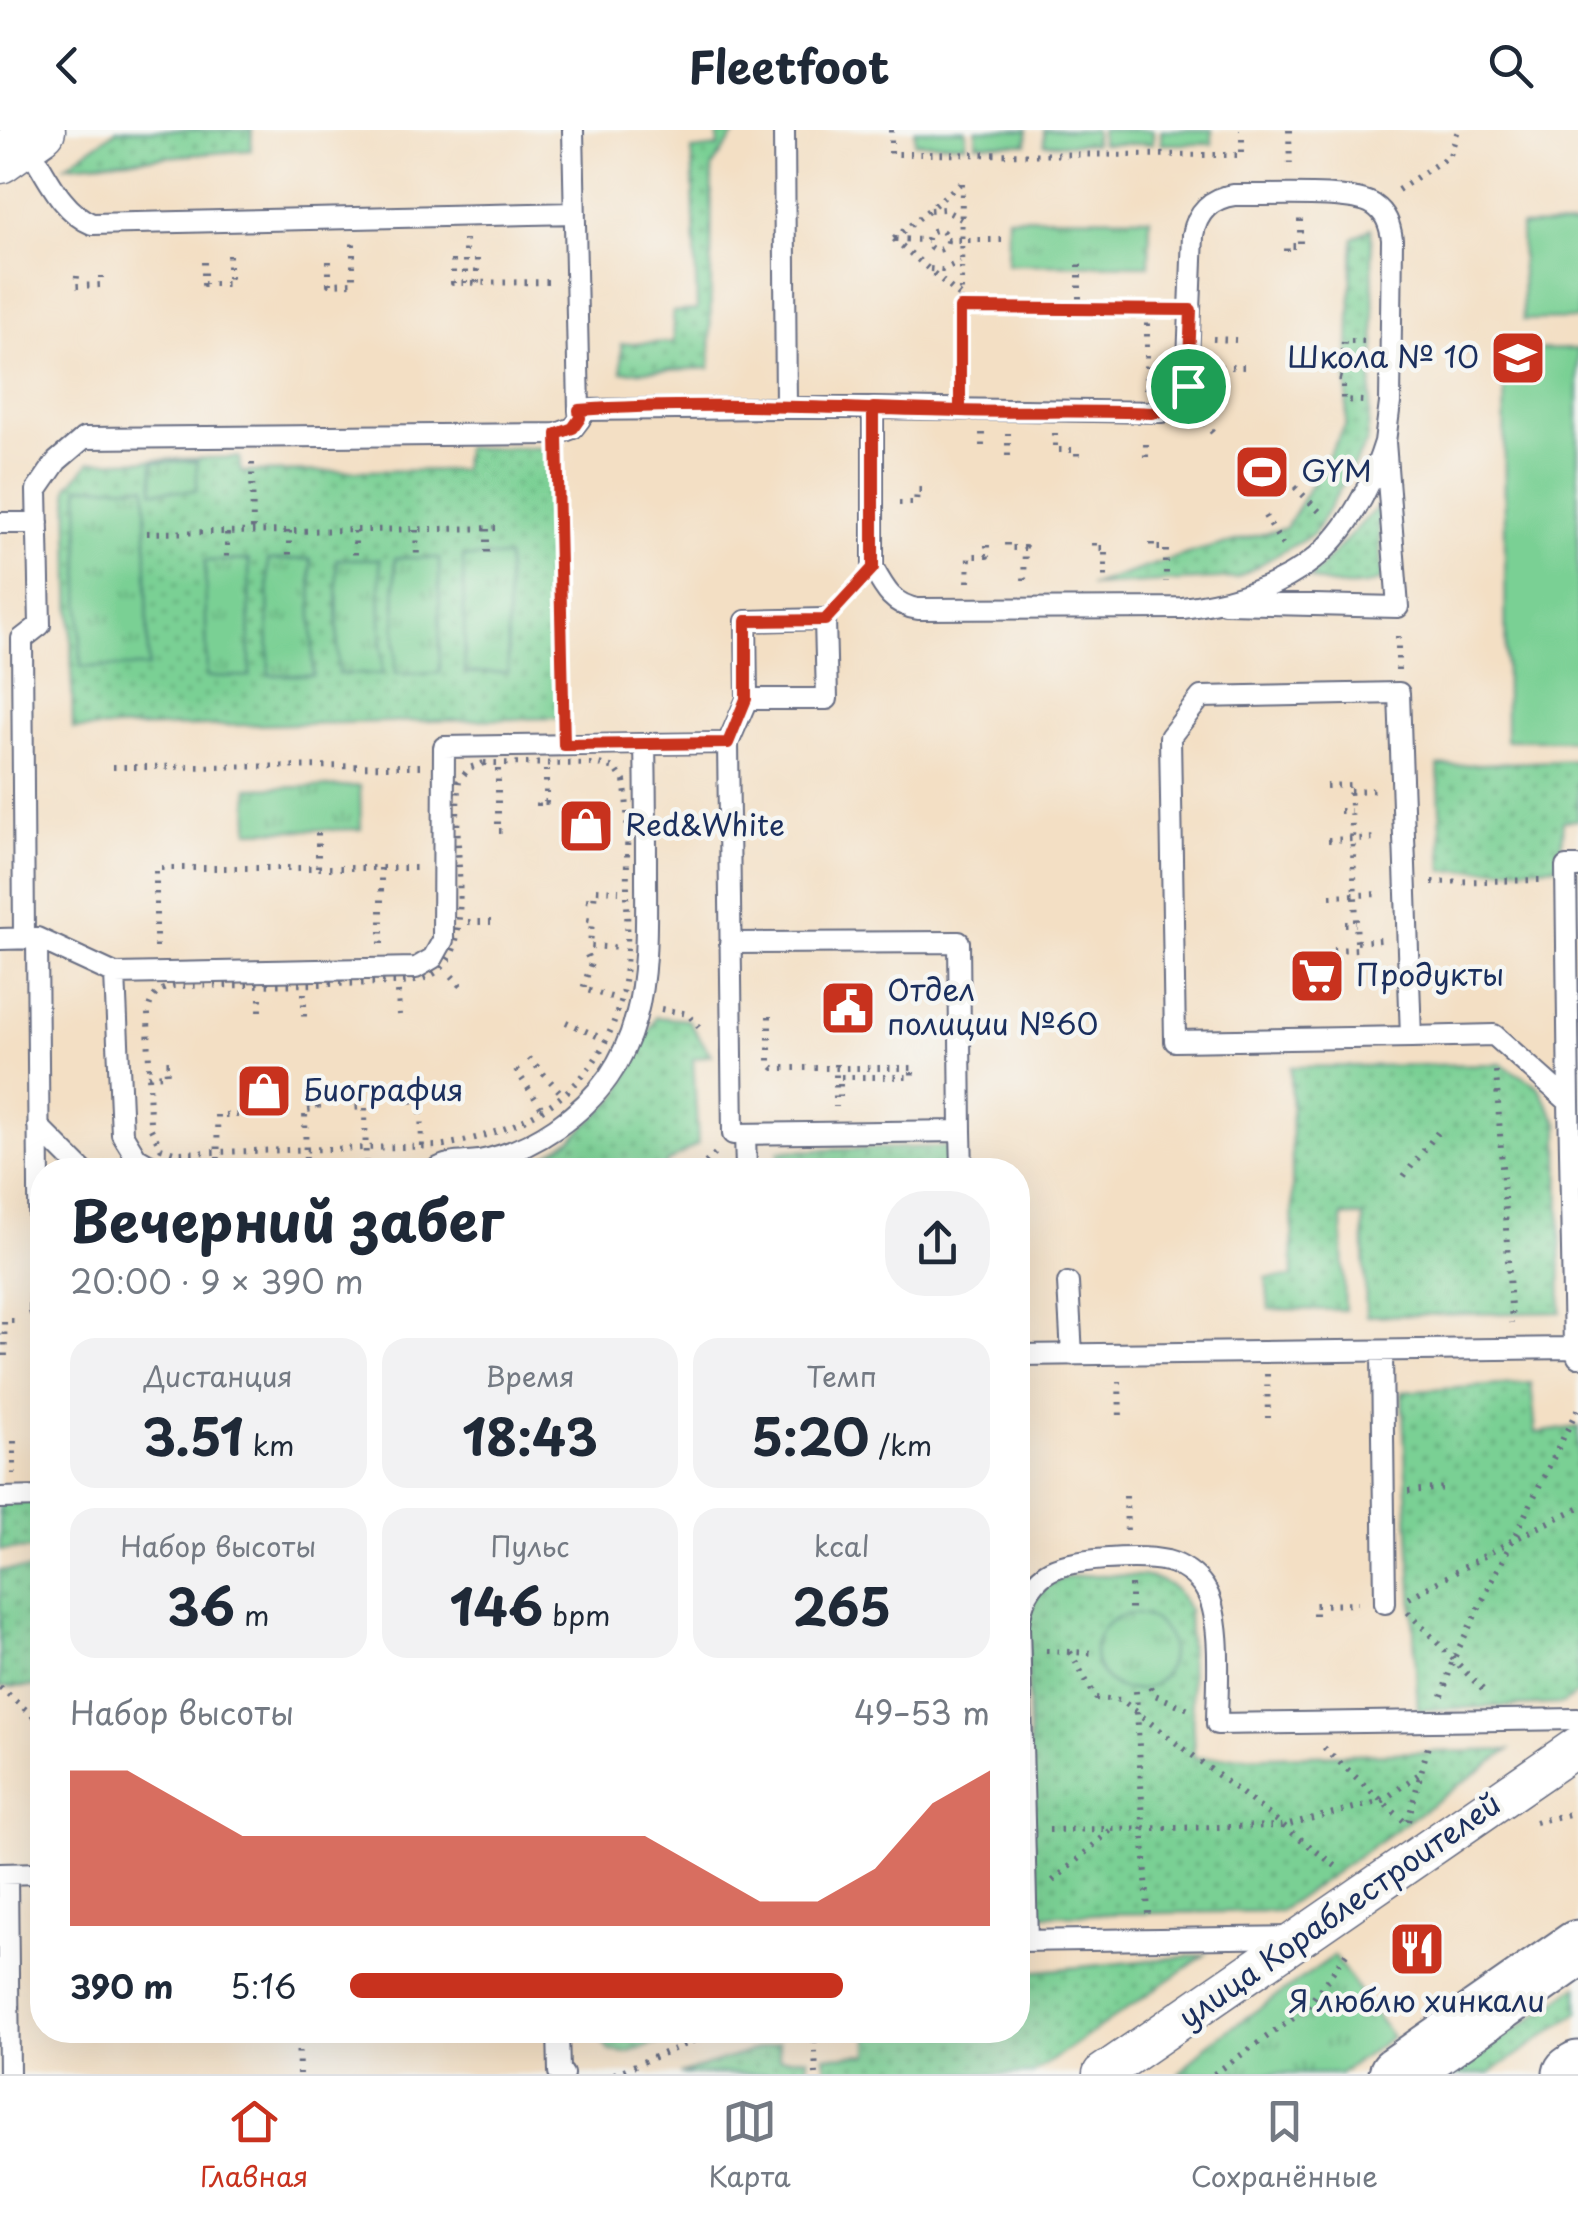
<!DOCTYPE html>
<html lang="ru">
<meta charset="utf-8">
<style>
:root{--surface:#fff;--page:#f2f2f3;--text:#1f2937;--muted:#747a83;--line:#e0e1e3;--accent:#c8321e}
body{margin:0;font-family:"Playpen Sans",sans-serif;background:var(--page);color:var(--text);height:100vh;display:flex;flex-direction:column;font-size:38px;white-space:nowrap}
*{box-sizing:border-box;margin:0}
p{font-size:32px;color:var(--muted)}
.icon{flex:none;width:55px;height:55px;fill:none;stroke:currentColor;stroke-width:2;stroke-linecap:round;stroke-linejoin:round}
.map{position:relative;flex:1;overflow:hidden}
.side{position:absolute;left:30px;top:1028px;width:1000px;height:885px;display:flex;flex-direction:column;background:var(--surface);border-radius:40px;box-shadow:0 10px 40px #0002}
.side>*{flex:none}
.pin{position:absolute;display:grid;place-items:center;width:85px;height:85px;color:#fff;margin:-42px;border:5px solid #fff;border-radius:50%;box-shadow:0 2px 10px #0007}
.round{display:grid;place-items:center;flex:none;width:105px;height:105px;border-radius:40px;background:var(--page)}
.summary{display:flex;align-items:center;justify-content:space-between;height:170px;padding:0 40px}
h1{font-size:55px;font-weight:700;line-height:75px}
.metrics{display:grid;grid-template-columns:repeat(3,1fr);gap:15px;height:170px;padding:10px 40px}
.metrics div{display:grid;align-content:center;border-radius:25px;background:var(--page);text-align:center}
.metrics b{font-size:50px;font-weight:700}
.metrics small{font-size:28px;font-weight:400}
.metrics p{font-size:28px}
.chart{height:280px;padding:20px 40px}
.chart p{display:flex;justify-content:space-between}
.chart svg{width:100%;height:180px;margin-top:10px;fill:var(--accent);opacity:.7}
ul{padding:0 40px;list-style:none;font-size:32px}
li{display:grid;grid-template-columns:160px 120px 1fr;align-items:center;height:75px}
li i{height:25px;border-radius:12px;background:var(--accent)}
header{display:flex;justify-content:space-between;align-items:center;height:130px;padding:0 40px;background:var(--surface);font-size:45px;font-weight:700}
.dock{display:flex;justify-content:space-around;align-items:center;height:140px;border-top:2px solid var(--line);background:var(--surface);font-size:28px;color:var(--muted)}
.dock a{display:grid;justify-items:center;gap:5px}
.dock .current{color:var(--accent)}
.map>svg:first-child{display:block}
</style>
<header><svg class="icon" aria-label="back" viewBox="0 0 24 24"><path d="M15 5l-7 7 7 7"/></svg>Fleetfoot<svg class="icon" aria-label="search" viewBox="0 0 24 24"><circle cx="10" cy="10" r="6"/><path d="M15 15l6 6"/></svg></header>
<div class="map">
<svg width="1578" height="1944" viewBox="0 0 1578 1944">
<defs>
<pattern id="grass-dots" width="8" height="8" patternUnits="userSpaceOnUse" patternTransform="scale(2.5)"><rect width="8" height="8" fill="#7ad094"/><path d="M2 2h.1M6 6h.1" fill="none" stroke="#63a97c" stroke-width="1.8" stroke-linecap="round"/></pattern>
<pattern id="park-tufts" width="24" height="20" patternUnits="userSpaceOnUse" patternTransform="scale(2.5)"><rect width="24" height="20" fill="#7ad094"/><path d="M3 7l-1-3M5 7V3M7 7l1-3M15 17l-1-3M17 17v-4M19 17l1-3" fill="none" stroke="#63a97c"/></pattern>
</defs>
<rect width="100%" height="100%" fill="#f6f6f2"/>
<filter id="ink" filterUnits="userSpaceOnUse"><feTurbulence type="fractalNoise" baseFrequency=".01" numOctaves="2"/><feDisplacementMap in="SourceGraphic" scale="20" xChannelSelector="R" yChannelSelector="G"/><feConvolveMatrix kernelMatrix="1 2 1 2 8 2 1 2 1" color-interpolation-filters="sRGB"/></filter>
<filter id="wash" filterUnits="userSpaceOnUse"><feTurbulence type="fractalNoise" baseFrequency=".0048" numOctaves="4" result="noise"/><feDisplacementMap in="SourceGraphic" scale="40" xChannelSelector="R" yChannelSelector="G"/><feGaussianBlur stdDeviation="2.25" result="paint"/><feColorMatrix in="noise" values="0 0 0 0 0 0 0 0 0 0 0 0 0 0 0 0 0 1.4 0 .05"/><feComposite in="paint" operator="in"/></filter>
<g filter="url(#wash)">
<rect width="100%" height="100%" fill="#f3dfc4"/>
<path fill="url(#grass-dots)" stroke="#4a8079" stroke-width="2.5" d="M 117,0 L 252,0 L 251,20 L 66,35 Z
M 718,0 L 738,0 L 712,37 L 710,238 L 622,242 L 621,214 L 674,212 L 673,182 L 697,180 L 692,20 L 718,17 Z
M 1371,98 L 1375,215 L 1367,312 L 1314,404 L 1236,448 L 1090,456 L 1193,422 L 1286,398 L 1346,295 L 1353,108 Z
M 464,318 L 551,318 L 560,588 L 73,599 L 68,357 L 90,332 L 239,327 L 241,342 L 462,340 Z
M 1378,376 L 1382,449 C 1361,461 1332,456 1310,449 Z
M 1578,630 L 1578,690 L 1563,691 L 1560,736 L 1443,741 L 1438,636 Z
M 656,887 L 688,890 L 711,925 L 693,929 L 698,1014 L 666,1033 L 666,1040 L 533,1040 L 531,1035 L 572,1009 L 618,966 Z
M 1501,934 L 1538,956 L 1559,995 L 1561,1182 L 1366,1186 L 1363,1087 L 1342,1086 L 1345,1180 L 1269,1179 L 1266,1148 L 1293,1147 L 1291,937 Z
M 951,1017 L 952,1040 L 779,1040 L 779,1021 Z
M 1531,1253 L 1536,1303 L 1578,1297 L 1578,1563 L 1562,1574 L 1418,1580 L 1402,1262 Z
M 0,1370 L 42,1370 L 42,1419 L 0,1420 Z
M 0,1440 L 42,1440 L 42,1556 L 0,1557 Z
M 1142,1446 C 1165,1449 1179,1458 1188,1480 L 1194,1628 L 1509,1620 L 1280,1781 L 1042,1785 L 1033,1774 L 1027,1496 C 1028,1489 1029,1480 1032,1473 C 1048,1436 1110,1446 1142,1446 Z
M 1205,1825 L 1032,1944 L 826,1944 L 825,1926 L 869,1924 L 869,1900 L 1018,1900 L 1018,1843 Z
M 1578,1856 L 1578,1883 L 1489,1944 L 1453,1944 Z
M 593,1900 L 698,1900 L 627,1923 L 610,1921 Z
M 779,1912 L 779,1928 L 807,1928 L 808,1944 L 679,1944 Z"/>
<path fill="url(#park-tufts)" stroke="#4a8079" stroke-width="2.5" d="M 915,0 L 966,0 L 966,14 L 915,13 Z
M 976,0 L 1027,0 L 1027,14 L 976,14 Z
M 1044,0 L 1095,0 L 1095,14 L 1044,14 Z
M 1101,0 L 1153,0 L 1153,14 L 1101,14 Z
M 1161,0 L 1212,0 L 1212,14 L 1161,14 Z
M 1008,87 L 1150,88 L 1149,135 L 1007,134 Z
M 197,331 L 197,361 L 153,361 L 153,332 Z
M 146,356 L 148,537 L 81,537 L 79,357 Z
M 463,427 L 507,427 L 508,542 L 465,543 Z
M 395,428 L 439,428 L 440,543 L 396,544 Z
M 311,429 L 313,545 L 269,545 L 268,430 Z
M 337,429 L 380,429 L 382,544 L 338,544 Z
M 249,430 L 250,546 L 207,547 L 205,431 Z
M 360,656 L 361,699 L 249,701 L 248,658 Z
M1095 1522a38 38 0 1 1 76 0a38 38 0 1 1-76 0Z
M 1334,1826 L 1392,1907 L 1339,1944 L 1179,1944 L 1207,1915 Z"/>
<path fill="#7ad094" stroke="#4a8079" stroke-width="2.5" d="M 1578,95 L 1578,189 L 1523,190 L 1521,96 Z
M 1578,219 L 1578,610 L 1506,610 L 1504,220 Z"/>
</g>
<g filter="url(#ink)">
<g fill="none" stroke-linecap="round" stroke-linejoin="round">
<g stroke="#676d82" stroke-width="24">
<path id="service" d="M 573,0 L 579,280 L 786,278 L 784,0
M 24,10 C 44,38 59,81 92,94 L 575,83
M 786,278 L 873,278
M 0,393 L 38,393
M 1224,473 L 1398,477 L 1385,312 L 1390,273 L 1392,109 C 1390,95 1386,83 1374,75 C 1353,60 1264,66 1234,65 C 1211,68 1197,82 1193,105 L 1187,256 L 1178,272 L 1162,282 L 873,278 L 873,438 C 885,460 893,475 918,479 L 1183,478 C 1294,463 1351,420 1385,312
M 747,569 L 827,569 L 825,489 L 746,491 L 747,569 L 728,613 L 733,1004 L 961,1001 L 962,1040
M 645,614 L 728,613
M 24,808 L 22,509 L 40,495 L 37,360 L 57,331 L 84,308 L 557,304 L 573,298 L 580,289 L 579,280
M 37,808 L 40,1180 L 42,1180
M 0,809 L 37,808 L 115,844
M 730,813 L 959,812 L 961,1001
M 1411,907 L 1175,911 L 1170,607 L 1201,567 L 1399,563 L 1411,907 L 1494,905 L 1569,972 L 1574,1218 L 1578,1227
M 1569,972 L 1566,737 L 1578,737
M 38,996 L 82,1040
M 745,1004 L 746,1040
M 159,1040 L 136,1027 L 122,1004 L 115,844 L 416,838 L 433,828 L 443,810 L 444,617 L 645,614 C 646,660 646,706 646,752 C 647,851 647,935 556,998 C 534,1013 506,1026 479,1031 C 464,1033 448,1031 435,1040
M 1068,1153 L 1072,1225
M 1382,1221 L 1385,1473
M 1018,1225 L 1574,1218
M 0,1368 L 42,1367
M 0,1744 L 42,1743
M 7,1744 L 9,1944
M 1027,1810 L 1019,1495 C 1021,1474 1028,1456 1046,1443 C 1067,1428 1142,1425 1167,1431 C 1182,1435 1196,1445 1204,1457 C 1224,1487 1217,1558 1217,1594 L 1578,1589
M 1018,1811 L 1295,1807
M 558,1900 L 559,1942 L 563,1944"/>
</g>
<g stroke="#676d82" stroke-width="41">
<path id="minor" d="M 1102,1944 L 1578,1616"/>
</g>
<g stroke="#676d82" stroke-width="51">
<path id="tertiary" d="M 0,29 L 41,0"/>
</g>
<g stroke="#676d82" stroke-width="59">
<path id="secondary" d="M 1397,1944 L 1578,1818
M 1571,1944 L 1578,1939"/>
</g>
<path stroke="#676d82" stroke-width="6" stroke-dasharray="2.5 8" stroke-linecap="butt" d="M 891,0 L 891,24 L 1242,25 L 1242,0
M 1289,0 L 1290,40
M 1398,60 L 1450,25 L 1458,0
M 930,80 L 943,79 L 961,89
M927 110a10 10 0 1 1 20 0a10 10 0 1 1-20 0Z
M 465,109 L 465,153
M 894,109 L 962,52
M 894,109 L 960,166
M 895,109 L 927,110
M 947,110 L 1008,110
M 1287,121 L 1287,116 L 1300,116 L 1300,88
M 477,129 L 477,153
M 453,130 L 453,153 L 551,152
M 329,131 L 329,154 L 353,153 L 353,112
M 204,132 L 204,154 L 229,154 L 229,118
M 930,139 L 942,140 L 960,131
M 77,146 L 76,156 L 101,155 L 101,146
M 960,178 L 1164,180
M 1079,179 L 1079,134
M 1213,209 L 1236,210
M 1340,222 L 1343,222 L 1344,211 L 1364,211
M 1210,237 L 1244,237
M 1339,248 L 1343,249 L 1343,270 L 1364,271
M 960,255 L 962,52
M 1147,259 L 1147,180
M 1197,285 L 1213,303
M 982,303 L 982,317
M 1055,303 L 1055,320 L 1077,320 L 1077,327
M 1008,326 L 1008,303
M 557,327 L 563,589
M 1146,327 L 1146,307
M 252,333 L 253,402
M 1316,338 L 1339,355
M 1295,357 L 1322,384
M 899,373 L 916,373 L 917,360 L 923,360
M 1265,386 L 1285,419
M 487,399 L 487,427
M 416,400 L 417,428
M 289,401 L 289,430
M 355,401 L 355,429
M 147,403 L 504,398
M 227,403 L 227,431
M 1007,413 L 1007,418 L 1025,418 L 1024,452
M 1094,413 L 1094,418 L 1105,418 L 1105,452
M 1152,413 L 1152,418 L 1166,418 L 1166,452
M 968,452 L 969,426 L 987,426 L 987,413
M 1398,540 L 1398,503
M 484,633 L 599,634 L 615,638 L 624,651 C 630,686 626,723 627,758 C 627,791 629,826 623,858 C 604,958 532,1000 439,1016 L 177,1023 L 161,1018 L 150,997 L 148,883 C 150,867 158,859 173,856 L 398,853 C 420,852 440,846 451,825 C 469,791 452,695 459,651 L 469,638 Z
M 113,637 L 420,636
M 498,639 L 498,701 L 504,701
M 1326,656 L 1350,655 L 1357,812 L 1357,819 L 1333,820
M 1350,661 L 1379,660
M 538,676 L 538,672 L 546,672 L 546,640
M 1340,681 L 1351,681
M 593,693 L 598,693 L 598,680 L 620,680
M 1328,710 L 1378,708
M 318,737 L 318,700
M 1432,752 L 1540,750
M 1330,766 L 1380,764
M 586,770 L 594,771 L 595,760 L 619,761
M 587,790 L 592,791 L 590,816 L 621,818
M 468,792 L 491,792
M 1345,794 L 1356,794
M 1357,812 L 1381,810
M 381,814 L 381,738
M 156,817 L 156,738 L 420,738
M 587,825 L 591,833 L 583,859 L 615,868
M 452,846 L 463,858
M 398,862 L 399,885
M 304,863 L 304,887
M 260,868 L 260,887
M 661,879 L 688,884 L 704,903
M 769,886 L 769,933 L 774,938 L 912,938 L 912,942
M 566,892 L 601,908
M 529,928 L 562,964
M 836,934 L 836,977
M 516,940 L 541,977
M 1496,941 L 1512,1193
M 148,946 L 167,945 L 166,933 L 174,933
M 840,967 L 840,947 L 912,947 L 912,942
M 411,971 L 411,974 L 421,974 L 422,1019
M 351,972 L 351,978 L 365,977 L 366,1040
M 218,1040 L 217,985 L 239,985 L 239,975
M 306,1040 L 305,980 L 318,979 L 318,973
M 698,1040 L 715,1024
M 1404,1046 L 1438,1002
M 5,1226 L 4,1191 L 17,1191
M 1267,1244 L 1268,1288
M 1119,1251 L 1120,1289
M 14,1311 L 14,1344
M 1408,1361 L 1447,1358
M 1126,1366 L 1127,1405
M 1131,1455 L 1131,1484
M 1409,1468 L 1513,1410 L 1578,1378
M 1408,1482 L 1486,1563
M 1315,1485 L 1315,1475 L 1358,1474
M 1046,1521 L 1095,1523
M 1070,1522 L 1096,1568 L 1121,1570 L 1338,1738
M 0,1557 L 42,1594
M 1150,1557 L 1155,1565 L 1191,1580
M 1136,1561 L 1148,1784
M 1442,1566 L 1453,1530 L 1578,1278
M 1324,1618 L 1407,1694
M 1408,1691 L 1428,1616
M 1535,1692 L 1578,1682
M 1049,1700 L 1281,1696 L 1382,1671 L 1419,1644
M 1053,1751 L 1111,1700
M 298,1900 L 299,1944
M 814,1900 L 816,1944
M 614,1944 L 719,1900
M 1214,1944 L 1305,1880 L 1348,1821"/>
<use href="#service" stroke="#fff" stroke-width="20"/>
<use href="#minor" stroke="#fff" stroke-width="38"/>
<use href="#tertiary" stroke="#fff" stroke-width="48"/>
<use href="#secondary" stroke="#fff" stroke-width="55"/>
</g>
</g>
<g fill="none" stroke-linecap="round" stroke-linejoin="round" filter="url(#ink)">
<g stroke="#fff" stroke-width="20">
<path id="route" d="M 1188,256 C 1181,273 1169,281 1151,283 C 1088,280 1024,283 961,281 C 834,279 706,271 579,280 L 580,288 L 573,298 L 557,304 L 564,615 L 728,613 L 746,569 L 746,491 L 825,490 L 873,438 L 873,278 L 960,281 L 960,178 L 1191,180 L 1188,256"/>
</g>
<use href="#route" stroke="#c8321e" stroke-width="12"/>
</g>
<defs>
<g id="school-square" transform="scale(2.875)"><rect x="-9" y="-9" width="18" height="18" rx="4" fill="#c8321e" stroke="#f6f6f2"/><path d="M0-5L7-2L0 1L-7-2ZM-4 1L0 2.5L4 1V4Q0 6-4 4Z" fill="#fff"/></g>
<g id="stadium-square" transform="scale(2.875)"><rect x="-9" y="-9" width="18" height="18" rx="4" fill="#c8321e" stroke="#f6f6f2"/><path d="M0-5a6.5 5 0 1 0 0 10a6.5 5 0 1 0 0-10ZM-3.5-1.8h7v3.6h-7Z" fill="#fff"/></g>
<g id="shop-square" transform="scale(2.875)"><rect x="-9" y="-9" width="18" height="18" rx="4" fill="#c8321e" stroke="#f6f6f2"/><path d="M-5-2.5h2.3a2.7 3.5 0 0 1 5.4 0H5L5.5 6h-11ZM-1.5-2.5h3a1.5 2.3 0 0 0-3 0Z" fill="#fff"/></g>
<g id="supermarket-square" transform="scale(2.875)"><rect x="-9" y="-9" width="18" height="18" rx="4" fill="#c8321e" stroke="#f6f6f2"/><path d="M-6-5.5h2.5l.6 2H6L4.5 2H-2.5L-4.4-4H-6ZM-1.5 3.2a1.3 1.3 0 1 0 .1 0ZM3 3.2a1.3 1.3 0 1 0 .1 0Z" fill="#fff"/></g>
<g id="civic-square" transform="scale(2.875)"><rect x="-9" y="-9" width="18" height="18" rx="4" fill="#c8321e" stroke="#f6f6f2"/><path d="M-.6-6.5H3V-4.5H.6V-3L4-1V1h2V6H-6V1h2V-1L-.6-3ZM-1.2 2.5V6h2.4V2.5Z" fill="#fff"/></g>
<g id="restaurant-square" transform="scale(2.875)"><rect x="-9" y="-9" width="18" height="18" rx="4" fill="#c8321e" stroke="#f6f6f2"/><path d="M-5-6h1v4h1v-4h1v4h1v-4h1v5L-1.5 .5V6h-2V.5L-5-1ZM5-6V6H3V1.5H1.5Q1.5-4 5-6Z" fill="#fff"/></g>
</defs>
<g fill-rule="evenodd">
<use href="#school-square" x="1518" y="228"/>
<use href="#stadium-square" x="1262" y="342"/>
<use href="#shop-square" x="586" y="696"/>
<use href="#supermarket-square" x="1317" y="846"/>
<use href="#civic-square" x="848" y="878"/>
<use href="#shop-square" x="264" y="961"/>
<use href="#restaurant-square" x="1417" y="1819"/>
</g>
<g text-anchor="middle" stroke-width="9" stroke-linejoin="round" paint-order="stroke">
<g font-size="30" fill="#1b2f5e" stroke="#f6f6f2" text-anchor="start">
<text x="1479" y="238" text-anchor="end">Школа № 10</text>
<text x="1301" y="352">GYM</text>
<text x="625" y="706">Red&amp;White</text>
<text x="1356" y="856">Продукты</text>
<text x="887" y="871">Отдел<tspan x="887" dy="34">полиции №60</tspan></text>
<text x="303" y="971">Биография</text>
<text x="1417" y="1882" text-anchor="middle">Я люблю хинкали</text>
</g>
<g font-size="30" fill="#1b2f5e" stroke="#f6f6f2">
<text transform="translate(1340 1781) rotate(-35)" y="10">улица Кораблестроителей</text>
</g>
</g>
</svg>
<div class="pin" style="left:1188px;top:256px;background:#1e9e55"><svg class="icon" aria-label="arrive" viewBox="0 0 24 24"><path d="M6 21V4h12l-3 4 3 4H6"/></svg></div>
<section class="side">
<div class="summary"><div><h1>Вечерний забег</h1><p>20:00 · 9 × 390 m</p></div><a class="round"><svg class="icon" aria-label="share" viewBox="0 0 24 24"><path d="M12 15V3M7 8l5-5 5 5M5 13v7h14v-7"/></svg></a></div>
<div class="metrics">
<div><p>Дистанция</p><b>3.51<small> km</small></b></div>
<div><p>Время</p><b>18:43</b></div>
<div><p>Темп</p><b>5:20<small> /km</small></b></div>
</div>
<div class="metrics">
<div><p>Набор высоты</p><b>36<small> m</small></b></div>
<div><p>Пульс</p><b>146<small> bpm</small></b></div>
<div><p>kcal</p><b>265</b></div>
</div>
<div class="chart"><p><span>Набор высоты</span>49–53 m</p>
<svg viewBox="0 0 160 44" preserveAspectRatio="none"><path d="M0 44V6L10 6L20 14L30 22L40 22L50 22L60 22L70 22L80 22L90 22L100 22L110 30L120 38L130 38L140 30L150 14L160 6V44z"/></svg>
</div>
<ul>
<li><b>390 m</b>5:16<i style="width:77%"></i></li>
</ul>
</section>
</div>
<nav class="dock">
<a class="current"><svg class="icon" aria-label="home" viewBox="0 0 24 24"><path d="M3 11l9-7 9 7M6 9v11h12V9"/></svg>Главная</a>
<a><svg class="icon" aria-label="map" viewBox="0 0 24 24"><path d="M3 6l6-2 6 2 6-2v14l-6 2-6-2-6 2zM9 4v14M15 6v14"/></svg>Карта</a>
<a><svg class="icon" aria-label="saved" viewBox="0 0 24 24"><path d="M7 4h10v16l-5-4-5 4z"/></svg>Сохранённые</a>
</nav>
